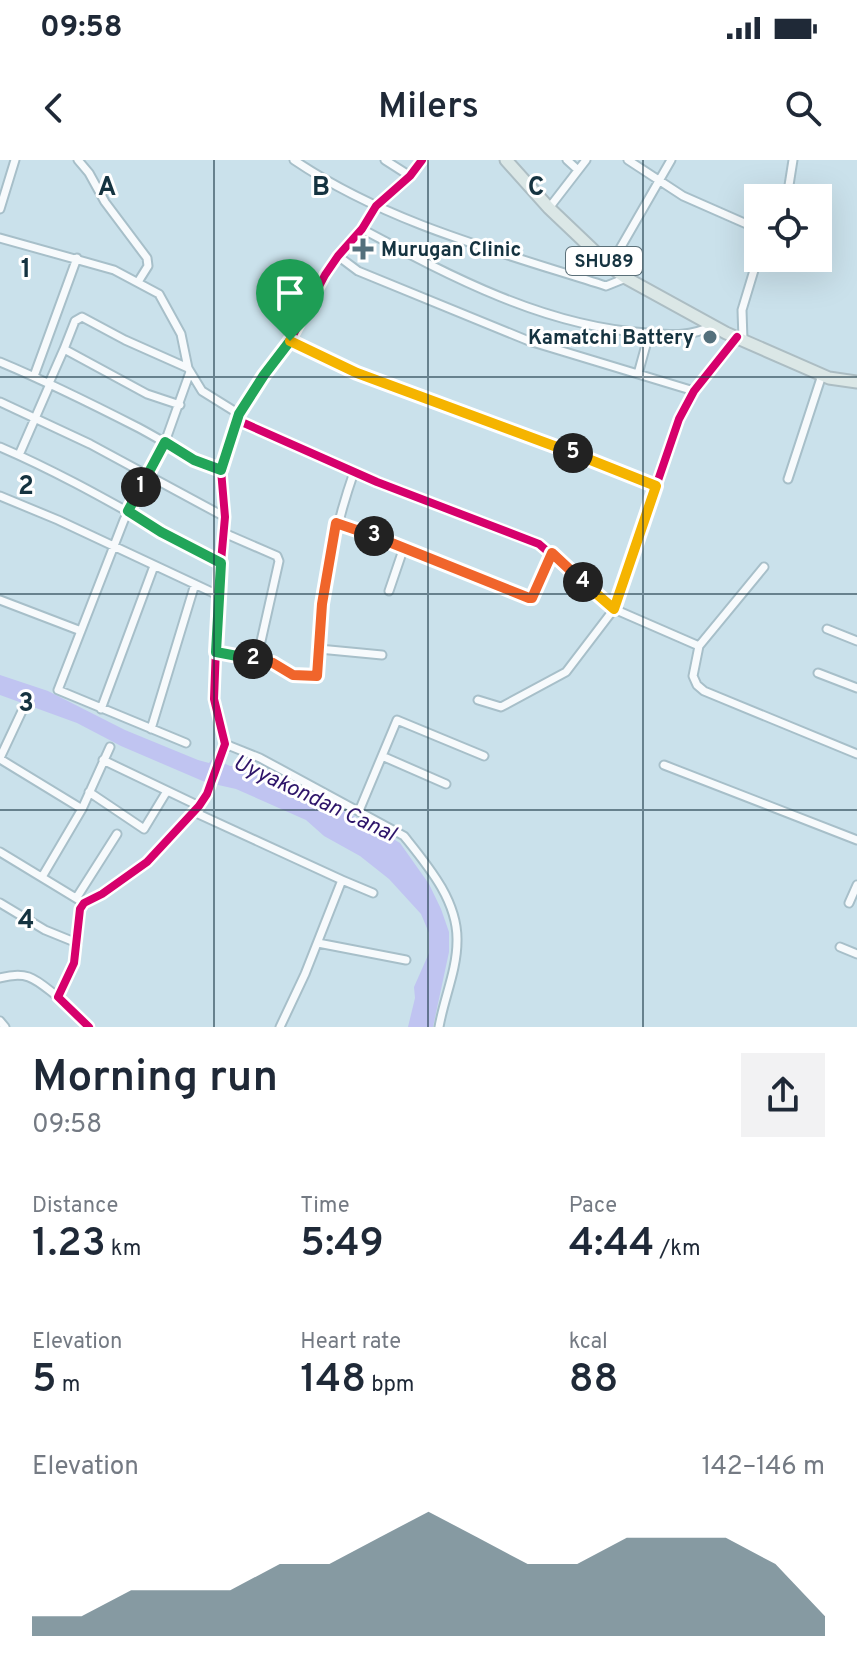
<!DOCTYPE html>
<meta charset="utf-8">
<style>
:root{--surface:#fff;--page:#f2f2f3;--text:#1f2937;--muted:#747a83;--accent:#54707c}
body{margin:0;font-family:Overpass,sans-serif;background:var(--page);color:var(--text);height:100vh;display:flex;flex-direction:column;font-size:30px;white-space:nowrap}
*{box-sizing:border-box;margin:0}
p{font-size:26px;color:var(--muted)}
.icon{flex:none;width:44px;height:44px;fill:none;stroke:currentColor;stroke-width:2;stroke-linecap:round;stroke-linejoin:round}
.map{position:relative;height:867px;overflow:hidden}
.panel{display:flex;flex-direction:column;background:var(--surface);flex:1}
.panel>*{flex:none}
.buttons{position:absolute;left:744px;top:24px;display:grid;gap:16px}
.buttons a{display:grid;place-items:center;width:88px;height:88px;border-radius:0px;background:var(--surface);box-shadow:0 8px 32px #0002;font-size:40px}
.pin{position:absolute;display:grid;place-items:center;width:68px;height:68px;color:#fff;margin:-82px -34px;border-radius:50% 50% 50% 0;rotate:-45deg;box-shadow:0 0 8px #0007}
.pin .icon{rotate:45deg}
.km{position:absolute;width:40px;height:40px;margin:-20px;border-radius:50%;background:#222;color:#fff;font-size:22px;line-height:40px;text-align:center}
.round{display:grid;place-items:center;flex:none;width:84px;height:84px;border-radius:0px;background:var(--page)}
.summary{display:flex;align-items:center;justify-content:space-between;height:136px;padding:0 32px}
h1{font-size:44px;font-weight:600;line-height:60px}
.metrics{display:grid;grid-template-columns:repeat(3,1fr);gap:12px;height:136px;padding:8px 32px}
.metrics div{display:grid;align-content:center}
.metrics b{font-size:40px;font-weight:600}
.metrics small{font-size:22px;font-weight:400}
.metrics p{font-size:22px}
.chart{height:224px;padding:16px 32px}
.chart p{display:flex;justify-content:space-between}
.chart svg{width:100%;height:144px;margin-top:8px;fill:var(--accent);opacity:.7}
.status{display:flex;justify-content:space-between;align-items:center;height:56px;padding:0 40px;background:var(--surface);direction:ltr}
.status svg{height:22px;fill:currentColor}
header{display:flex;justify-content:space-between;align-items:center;height:104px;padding:0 32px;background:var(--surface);font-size:36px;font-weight:600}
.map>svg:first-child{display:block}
</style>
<div class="status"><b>09:58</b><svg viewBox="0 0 49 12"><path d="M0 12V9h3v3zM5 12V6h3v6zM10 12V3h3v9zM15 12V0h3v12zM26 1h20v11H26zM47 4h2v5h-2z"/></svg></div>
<header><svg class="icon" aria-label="back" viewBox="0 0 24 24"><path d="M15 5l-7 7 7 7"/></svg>Milers<svg class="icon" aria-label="search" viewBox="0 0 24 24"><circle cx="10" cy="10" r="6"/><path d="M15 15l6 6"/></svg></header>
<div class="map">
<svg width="857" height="867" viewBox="0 0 857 867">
<rect width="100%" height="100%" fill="#cae1eb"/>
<path fill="#c0c4f1" d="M 0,515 L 48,531 L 125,570 L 198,600 L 209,603 L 213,598 L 230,606 L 250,605 L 265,610 L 363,661 L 400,683 L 429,724 L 441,749 L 449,772 L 449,792 L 433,867 L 408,867 L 415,838 L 414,827 L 429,793 L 429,773 L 421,754 L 389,719 L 360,696 L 324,676 L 306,660 L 236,629 L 205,622 L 121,586 L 77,563 L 0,535 Z"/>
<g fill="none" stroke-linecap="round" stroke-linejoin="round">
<g stroke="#a7bfc9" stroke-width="11">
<path id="street" d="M 78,0 L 89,13 L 105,42 L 147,98 L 148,106 L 138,122
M 294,0 C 387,63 500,92 606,126 L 626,118
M 385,0 L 410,16
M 567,0 L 578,10
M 628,0 L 683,36 L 758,69
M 787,38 L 793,0
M 549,48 L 586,0
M 0,49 L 15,0
M 362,69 C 450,116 545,167 647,173 C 672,175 690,177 712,166
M 0,78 L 114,110 L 159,134 L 181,174 L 188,208 L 202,231 L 239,254
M 338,96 L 358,111 L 529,181 L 694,231
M 610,106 L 671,0
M 743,180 L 742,150 L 758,97
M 290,181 L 357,213 L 608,305 L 656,326
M 64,189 L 75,161 L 82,157 L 125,180 L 188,208
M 0,202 C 48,222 94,245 139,268 C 167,283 192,300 221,310
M 638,214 L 649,174
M 34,216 L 77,98
M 49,223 L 64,189 L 147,234 L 180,245
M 0,242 L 90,284 L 225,357
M 237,260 L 377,322 L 539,384 L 614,449 L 679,259 L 694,231 L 737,177
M 0,287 C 77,320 147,364 221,403
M 19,295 L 50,224
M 788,319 L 822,215
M 0,336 L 58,360 L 218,435
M 336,363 L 423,395 L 529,438 L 532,438 L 552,393
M 224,373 L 277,396 L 279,401 L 257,499
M 764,407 L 699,486 L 693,516 L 697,525 L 704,531 L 857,594
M 389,431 L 404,387
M 0,440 L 81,471
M 827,469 L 857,481
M 319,489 L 382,495
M 216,492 L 273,503 L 293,515 L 317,516 C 320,443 330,381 354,312
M 818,513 L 857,528
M 478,540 L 501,547 L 566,512 L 614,449 L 699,486
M 101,549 L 154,406
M 151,569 L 195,424
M 186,583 L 58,530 L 124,360 L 165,282 L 190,212
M 225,584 L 260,598 L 404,676 C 428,706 458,741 457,781 C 457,810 444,838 439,867
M 382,596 L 446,624
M 0,598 L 23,549
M 0,599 L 82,649
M 103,600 L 199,646
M 664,605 L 857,680
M 89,632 L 144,669 L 167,631
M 359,651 L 397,560 L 484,596
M 194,652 L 342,720
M 0,692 L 84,743
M 42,717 L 82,649 L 110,587
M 77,737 L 117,674
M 0,743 L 45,770 L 77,783
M 849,743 L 857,725
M 318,783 L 406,800
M 840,787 L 857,794
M 0,818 C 29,810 36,820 58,837
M 0,861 L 5,867
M 89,867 L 58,837 L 74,803 L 80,749 L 84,743 L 102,734 L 147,702 L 199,646 L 207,634 L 225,584 L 214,539 L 218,435 L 225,357 L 221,310 L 239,254 L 264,215 L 290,181 L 325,115 L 338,96 L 362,69 L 376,46 L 410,16 L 422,0
M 280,867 L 305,814 L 342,720 L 373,733"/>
</g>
<g stroke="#acbdc3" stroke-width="15">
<path id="primary" d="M 506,0 L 549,48 L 610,106 L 626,118 L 726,173 L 829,218 L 857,222"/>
</g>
<use href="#street" stroke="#f7fafc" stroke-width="7"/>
<use href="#primary" stroke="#dbe7e6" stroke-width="11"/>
<g stroke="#fff" stroke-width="13">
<path id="cycleway" d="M 237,260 L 377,322 L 539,384 L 614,449 L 679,259 L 694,231 L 737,177
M 89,867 L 58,837 L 74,803 L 80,749 L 84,743 L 102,734 L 147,702 L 199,646 L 207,634 L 225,584 L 214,539 L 218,435 L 225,357 L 221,310 L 239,254 L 264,215 L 290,181 L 325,115 L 338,96 L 362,69 L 376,46 L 410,16 L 422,0"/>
</g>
<use href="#cycleway" stroke="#d6006c" stroke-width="8"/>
</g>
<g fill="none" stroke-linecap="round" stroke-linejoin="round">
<g stroke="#fff" stroke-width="16">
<path id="split-1" d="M 141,327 L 165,282 L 194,300 L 221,310 L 239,254 L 264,215 L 290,181"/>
</g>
<g stroke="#fff" stroke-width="16">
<path id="split-2" d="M 141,327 L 128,351 L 161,372 L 221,403 L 216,492 L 253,499"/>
</g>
<g stroke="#fff" stroke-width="16">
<path id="split-3" d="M 253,499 L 273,503 L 293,515 L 317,516 L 322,444 L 336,363 L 374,376"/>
</g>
<g stroke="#fff" stroke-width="16">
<path id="split-4" d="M 374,376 L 529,438 L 532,438 L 552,393 L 583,422"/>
</g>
<g stroke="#fff" stroke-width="16">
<path id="split-5" d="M 573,293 L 656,326 L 614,449 L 583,422"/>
</g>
<g stroke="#fff" stroke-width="16">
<path id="split-6" d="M 290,181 L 357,213 L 573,293"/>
</g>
<use href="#split-1" stroke="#22a559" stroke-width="10"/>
<use href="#split-2" stroke="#22a559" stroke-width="10"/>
<use href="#split-3" stroke="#f0652b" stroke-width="10"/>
<use href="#split-4" stroke="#f0652b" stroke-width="10"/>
<use href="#split-5" stroke="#f5b400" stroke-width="10"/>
<use href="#split-6" stroke="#f5b400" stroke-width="10"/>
</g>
<path fill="none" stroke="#153340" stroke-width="2" stroke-opacity="0.55" d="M 214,0 L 214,867M 428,0 L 428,867M 643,0 L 643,867M 0,217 L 857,217M 0,434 L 857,434M 0,650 L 857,650"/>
<g fill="#54707c" stroke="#fff" stroke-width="3">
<path d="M359 77h8v8h8v8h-8v8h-8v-8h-8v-8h8z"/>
<circle cx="710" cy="177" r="8"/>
</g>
<g text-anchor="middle" stroke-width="6" stroke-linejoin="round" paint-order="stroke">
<rect fill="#fff" stroke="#5b7079" stroke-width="2" x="566" y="87" width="76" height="28" rx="6"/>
<g font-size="18" font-weight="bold" fill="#153340">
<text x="604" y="107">SHU89</text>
</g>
<g font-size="20" font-weight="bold" fill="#153340" stroke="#fff" text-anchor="start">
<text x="381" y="96">Murugan Clinic</text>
<text x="694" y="184" text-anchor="end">Kamatchi Battery</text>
</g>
<g font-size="22" font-style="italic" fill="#2d1469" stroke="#fff">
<text transform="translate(315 637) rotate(25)" y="8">Uyyakondan Canal</text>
</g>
</g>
<g font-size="26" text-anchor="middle" font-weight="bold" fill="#153340" stroke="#fff" stroke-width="6" stroke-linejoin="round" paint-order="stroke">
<text x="107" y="35">A</text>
<text x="321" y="35">B</text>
<text x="536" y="35">C</text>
<text x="26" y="117">1</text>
<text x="26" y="334">2</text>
<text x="26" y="551">3</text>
<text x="26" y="768">4</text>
</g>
</svg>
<div class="buttons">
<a><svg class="icon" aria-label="locate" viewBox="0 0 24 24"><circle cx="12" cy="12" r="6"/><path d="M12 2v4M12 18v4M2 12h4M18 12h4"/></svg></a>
</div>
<div class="pin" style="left:290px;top:181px;background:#1e9e55"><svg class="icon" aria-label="arrive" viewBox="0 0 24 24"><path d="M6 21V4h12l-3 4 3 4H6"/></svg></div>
<b class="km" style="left:141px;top:327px">1</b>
<b class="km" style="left:253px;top:499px">2</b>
<b class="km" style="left:374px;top:376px">3</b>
<b class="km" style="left:583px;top:422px">4</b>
<b class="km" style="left:573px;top:293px">5</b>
</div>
<section class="panel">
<div class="summary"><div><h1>Morning run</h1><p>09:58</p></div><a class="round"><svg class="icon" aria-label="share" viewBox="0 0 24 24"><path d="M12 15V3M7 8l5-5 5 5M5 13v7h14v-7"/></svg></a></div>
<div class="metrics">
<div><p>Distance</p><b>1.23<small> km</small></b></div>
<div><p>Time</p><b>5:49</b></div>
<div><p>Pace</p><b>4:44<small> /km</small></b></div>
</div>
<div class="metrics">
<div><p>Elevation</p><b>5<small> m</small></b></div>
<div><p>Heart rate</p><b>148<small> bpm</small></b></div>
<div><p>kcal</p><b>88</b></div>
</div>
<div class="chart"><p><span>Elevation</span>142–146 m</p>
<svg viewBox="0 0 160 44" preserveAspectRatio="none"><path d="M0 44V38L10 38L20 30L30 30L40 30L50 22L60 22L70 14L80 6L90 14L100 22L110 22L120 14L130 14L140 14L150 22L160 38V44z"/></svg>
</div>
</section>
